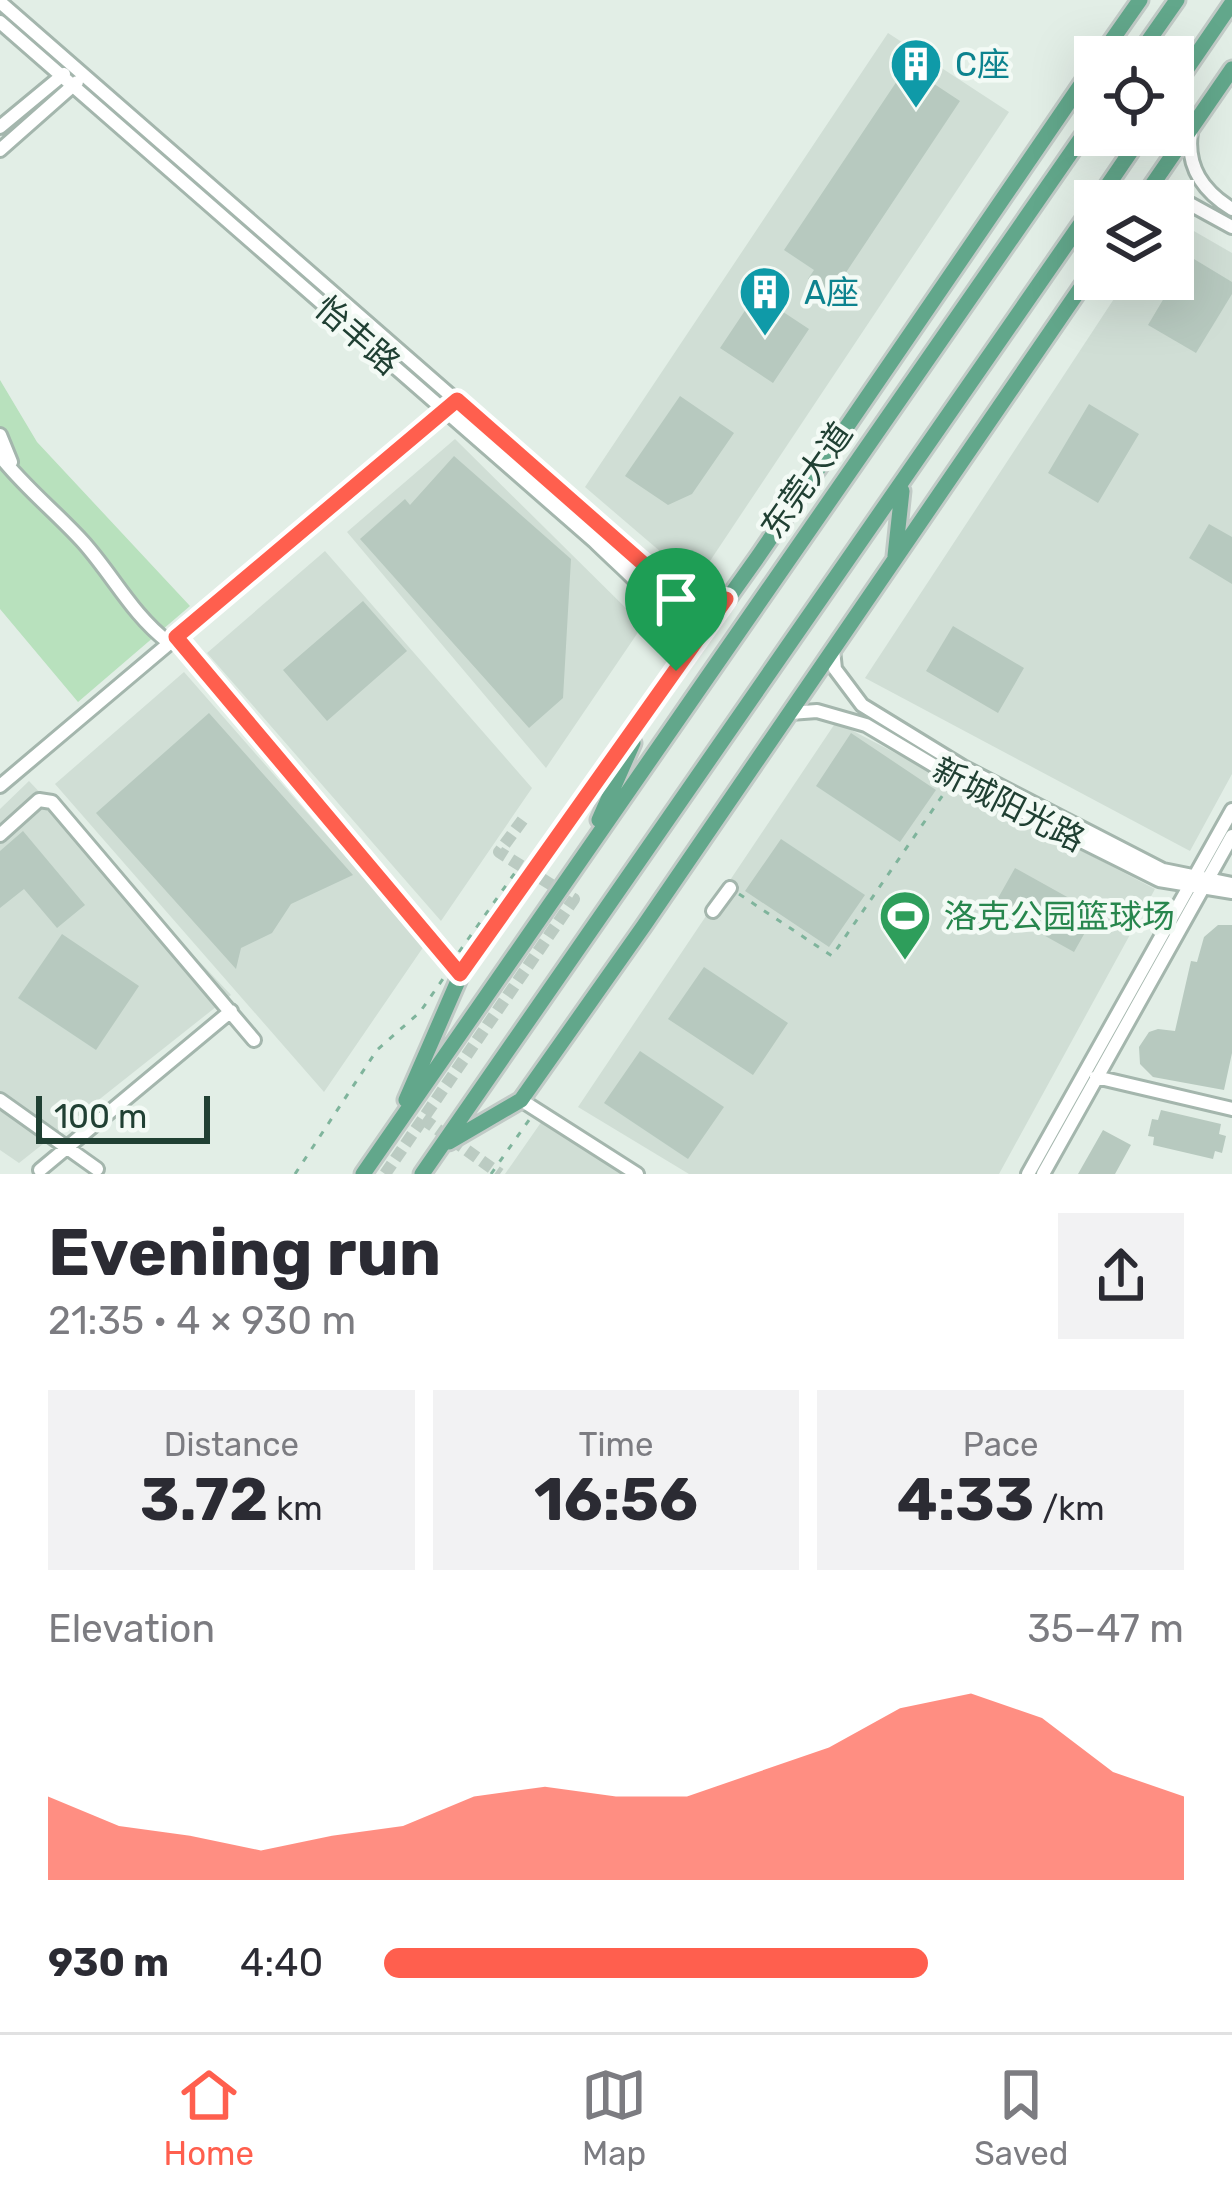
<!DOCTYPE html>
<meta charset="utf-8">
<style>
:root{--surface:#fff;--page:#f2f2f3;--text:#2b2b33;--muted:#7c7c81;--line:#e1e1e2;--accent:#ff5f4e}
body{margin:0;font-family:Rubik,"Noto Sans SC",sans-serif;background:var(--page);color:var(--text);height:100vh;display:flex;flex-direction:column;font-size:45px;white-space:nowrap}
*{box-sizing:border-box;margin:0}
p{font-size:39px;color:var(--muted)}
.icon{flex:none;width:66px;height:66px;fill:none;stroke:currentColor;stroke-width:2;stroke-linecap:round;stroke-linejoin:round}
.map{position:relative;height:1174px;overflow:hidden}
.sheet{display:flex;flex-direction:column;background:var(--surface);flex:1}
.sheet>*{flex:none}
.controls{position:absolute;left:1074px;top:36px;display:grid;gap:24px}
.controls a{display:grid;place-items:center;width:120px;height:120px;border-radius:0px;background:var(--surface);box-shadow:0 12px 48px #0002;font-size:60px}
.scale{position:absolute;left:36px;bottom:30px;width:174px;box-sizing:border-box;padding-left:12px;border:6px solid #204033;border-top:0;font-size:33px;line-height:42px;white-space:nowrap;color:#204033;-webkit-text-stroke:9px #f3faf5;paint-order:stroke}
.pin{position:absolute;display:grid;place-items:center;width:102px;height:102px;color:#fff;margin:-123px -51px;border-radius:50% 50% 50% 0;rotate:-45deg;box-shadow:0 0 12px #0007}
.pin .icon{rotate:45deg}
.round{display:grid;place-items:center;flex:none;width:126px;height:126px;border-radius:0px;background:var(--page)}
.head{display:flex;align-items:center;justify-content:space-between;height:204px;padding:0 48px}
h1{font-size:66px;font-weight:700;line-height:90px}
.stats{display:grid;grid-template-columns:repeat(3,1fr);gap:18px;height:204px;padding:12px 48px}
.stats div{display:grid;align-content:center;border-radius:0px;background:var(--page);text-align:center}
.stats b{font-size:60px;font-weight:700}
.stats small{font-size:33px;font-weight:400}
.stats p{font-size:33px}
.chart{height:336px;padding:24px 48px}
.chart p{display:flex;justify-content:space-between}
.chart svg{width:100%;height:216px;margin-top:12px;fill:var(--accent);opacity:.7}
ul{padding:0 48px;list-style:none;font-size:39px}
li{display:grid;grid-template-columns:192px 144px 1fr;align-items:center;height:90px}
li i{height:30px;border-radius:15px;background:var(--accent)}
.dock{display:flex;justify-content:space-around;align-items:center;height:168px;border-top:3px solid var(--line);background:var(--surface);font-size:33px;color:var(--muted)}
.dock a{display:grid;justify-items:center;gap:6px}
.dock .current{color:var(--accent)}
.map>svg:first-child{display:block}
</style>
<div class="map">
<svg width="1232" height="1174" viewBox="0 0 1232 1174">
<rect width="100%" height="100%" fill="#e2eee6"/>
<path fill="#d0ded5" d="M 888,33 L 1009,112 L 696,582 L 585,487 Z
M 1173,219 L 1232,253 L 1232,774 L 1190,851 L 865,678 L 1127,279 L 1173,279 Z
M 455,439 L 643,625 L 546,768 L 347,532 Z
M 325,551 L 532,788 L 441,921 L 207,653 Z
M 184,672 L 424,946 L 324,1092 L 55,784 Z
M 836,722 L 1155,889 L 999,1174 L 689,1174 L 578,1107 Z
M 29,781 L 231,995 L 19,1163 L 0,1150 L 0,809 Z
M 542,1121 L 622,1174 L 505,1174 Z"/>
<path fill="#b8e1bd" d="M 0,380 L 37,442 L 190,606 L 78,702 L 0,609 Z"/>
<path fill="#b7c9bf" d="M 907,66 L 960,101 L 831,295 L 808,279 L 814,270 L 784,250 Z
M 1189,256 L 1232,282 L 1232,294 L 1196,353 L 1148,325 Z
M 756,294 L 809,329 L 773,383 L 720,348 Z
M 680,396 L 734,433 L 692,494 L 668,505 L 625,476 Z
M 1089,404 L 1139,434 L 1098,503 L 1048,473 Z
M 454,456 L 571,559 L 563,698 L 529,728 L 360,539 L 405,499 L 410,505 Z
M 1209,524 L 1232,537 L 1232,584 L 1189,558 Z
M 363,601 L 407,651 L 327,721 L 283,670 Z
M 953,626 L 1024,668 L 998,713 L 926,671 Z
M 209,713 L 353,875 L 291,904 L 272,933 L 241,948 L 236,969 L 96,813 Z
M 851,733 L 936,790 L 900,842 L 816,786 Z
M 23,831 L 85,905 L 57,928 L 24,889 L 0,908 L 0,851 Z
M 781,839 L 865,895 L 829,947 L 745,891 Z
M 1015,868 L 1096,913 L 1074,952 L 993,907 Z
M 1218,925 L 1232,925 L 1232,1053 L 1224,1090 L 1153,1077 L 1140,1064 L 1139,1047 L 1149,1032 L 1158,1029 L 1175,1031 L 1191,961 L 1197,962 L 1204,937 Z
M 62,934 L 139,986 L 96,1050 L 18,998 Z
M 704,967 L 788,1023 L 753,1075 L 668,1019 Z
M 640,1051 L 724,1107 L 688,1159 L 604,1103 Z
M 1161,1110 L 1221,1124 L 1219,1134 L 1226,1136 L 1222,1153 L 1215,1151 L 1213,1159 L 1153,1145 L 1154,1137 L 1148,1136 L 1152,1119 L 1158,1120 Z
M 1103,1130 L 1131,1145 L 1115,1174 L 1078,1174 Z"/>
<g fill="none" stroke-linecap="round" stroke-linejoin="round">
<path stroke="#bbcbc2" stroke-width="12" stroke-dasharray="12 6" stroke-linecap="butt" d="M 423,1119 L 500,1174
M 385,1174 L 574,899 L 499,852 L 524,818"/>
<g stroke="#a4b6ad" stroke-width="18">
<path id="minor" d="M 0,2 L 671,588 L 692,599 L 726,600
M 0,22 L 594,541 C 630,577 682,613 676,670
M 0,127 L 64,74
M 1191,132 C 1186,167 1203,191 1232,209
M 0,150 L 77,82
M 1151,201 L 1190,204 L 1232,227
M 0,435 L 11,462
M 0,456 C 25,488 57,513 84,543 C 114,577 132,614 168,642
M 175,636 L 461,974
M 833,650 L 835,669 L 862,705 L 963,767 L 1163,870 L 1232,884
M 790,713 L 817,711 L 866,725 L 955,778 L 1159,880 L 1232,892
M 0,786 L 447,409
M 0,835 L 39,800 L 52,802 L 254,1040
M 713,911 L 730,888
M 1096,1077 L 1232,1109
M 0,1100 L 97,1169
M 521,1100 L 637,1174
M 40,1170 L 231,1011
M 1028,1174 L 1232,810
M 1043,1174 L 1232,836"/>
</g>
<g stroke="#c1cac6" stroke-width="21">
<path id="major" d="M 1100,57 L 1140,0
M 1137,57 L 1177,0
M 1173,89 L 1232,3
M 1097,201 L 1142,135
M 1141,201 L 1232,69
M 895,556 L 902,491
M 599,820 L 633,743
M 406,1100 L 461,974 L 759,555 L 1095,64
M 449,1142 L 521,1100 L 643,927 L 1095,267
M 363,1174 L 1095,118
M 422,1174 L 1095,203"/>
</g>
<path stroke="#7fb49c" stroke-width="3" stroke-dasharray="6 9" stroke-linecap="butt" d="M 739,894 L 832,956 L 947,789
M 459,952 L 519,867
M 295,1174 L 377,1050 L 420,1012 L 445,976
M 491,1174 L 529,1120"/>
<use href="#minor" stroke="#fff" stroke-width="12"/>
<use href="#major" stroke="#62a78b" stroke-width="15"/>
</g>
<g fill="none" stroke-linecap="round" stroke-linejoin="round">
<g stroke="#fff" stroke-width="24">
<path id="route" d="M 457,400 L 671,588 L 703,601 L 726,599 L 460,974 L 176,637 Z"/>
</g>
<use href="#route" stroke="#ff5f4e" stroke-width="15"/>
</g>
<defs>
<g id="building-pin" transform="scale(2.7)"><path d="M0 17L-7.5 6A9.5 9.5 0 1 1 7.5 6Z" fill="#0f9aa8" stroke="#f3faf5"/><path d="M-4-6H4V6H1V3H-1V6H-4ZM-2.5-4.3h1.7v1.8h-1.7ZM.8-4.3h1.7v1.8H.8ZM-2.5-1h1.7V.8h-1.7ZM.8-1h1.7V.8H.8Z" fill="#fff"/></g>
<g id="stadium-pin" transform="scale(2.7)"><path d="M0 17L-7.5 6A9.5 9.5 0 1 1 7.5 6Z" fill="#2e9e5b" stroke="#f3faf5"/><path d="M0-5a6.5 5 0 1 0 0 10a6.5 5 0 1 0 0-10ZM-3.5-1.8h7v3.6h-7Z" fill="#fff"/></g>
</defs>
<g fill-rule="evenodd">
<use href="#building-pin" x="916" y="64"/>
<use href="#building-pin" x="765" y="292"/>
<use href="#stadium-pin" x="905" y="916"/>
</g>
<g text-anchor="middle" stroke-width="9" stroke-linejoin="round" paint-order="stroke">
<g font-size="33" fill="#0d838f" stroke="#f3faf5" text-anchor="start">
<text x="955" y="76">C座</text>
<text x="804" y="304">A座</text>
</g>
<g font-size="33" fill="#204033" stroke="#f3faf5">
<text transform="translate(358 335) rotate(41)" y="12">怡丰路</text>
<text transform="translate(806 480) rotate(-55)" y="12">东莞大道</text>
<text transform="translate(1009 804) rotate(27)" y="12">新城阳光路</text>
</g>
<g font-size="33" fill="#27864d" stroke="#f3faf5" text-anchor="start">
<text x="944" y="928">洛克公园篮球场</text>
</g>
</g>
</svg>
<div class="controls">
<a><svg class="icon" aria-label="locate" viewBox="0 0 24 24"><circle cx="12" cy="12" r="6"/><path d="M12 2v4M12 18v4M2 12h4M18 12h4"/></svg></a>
<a><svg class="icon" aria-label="layers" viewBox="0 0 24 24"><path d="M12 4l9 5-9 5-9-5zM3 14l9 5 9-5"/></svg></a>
</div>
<div class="scale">100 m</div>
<div class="pin" style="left:676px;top:671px;background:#1e9e55"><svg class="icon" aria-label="arrive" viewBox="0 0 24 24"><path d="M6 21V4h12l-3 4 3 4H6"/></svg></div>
</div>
<section class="sheet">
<div class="head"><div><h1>Evening run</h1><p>21:35 · 4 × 930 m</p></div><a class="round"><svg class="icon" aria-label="share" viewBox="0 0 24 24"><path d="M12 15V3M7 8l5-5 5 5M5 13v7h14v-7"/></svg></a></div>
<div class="stats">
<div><p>Distance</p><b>3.72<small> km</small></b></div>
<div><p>Time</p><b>16:56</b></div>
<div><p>Pace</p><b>4:33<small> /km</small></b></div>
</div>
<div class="chart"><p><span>Elevation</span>35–47 m</p>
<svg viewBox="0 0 160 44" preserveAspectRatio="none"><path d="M0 44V27L10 33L20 35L30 38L40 35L50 33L60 27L70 25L80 27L90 27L100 22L110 17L120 9L130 6L140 11L150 22L160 27V44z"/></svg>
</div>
<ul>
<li><b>930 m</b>4:40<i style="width:68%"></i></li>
</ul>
</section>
<nav class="dock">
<a class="current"><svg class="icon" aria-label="home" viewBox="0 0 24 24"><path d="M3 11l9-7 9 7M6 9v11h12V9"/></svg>Home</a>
<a><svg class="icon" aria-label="map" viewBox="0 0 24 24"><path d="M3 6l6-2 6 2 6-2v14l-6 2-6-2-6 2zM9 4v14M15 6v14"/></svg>Map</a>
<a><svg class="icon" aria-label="saved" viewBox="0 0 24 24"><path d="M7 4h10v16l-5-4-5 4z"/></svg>Saved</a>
</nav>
